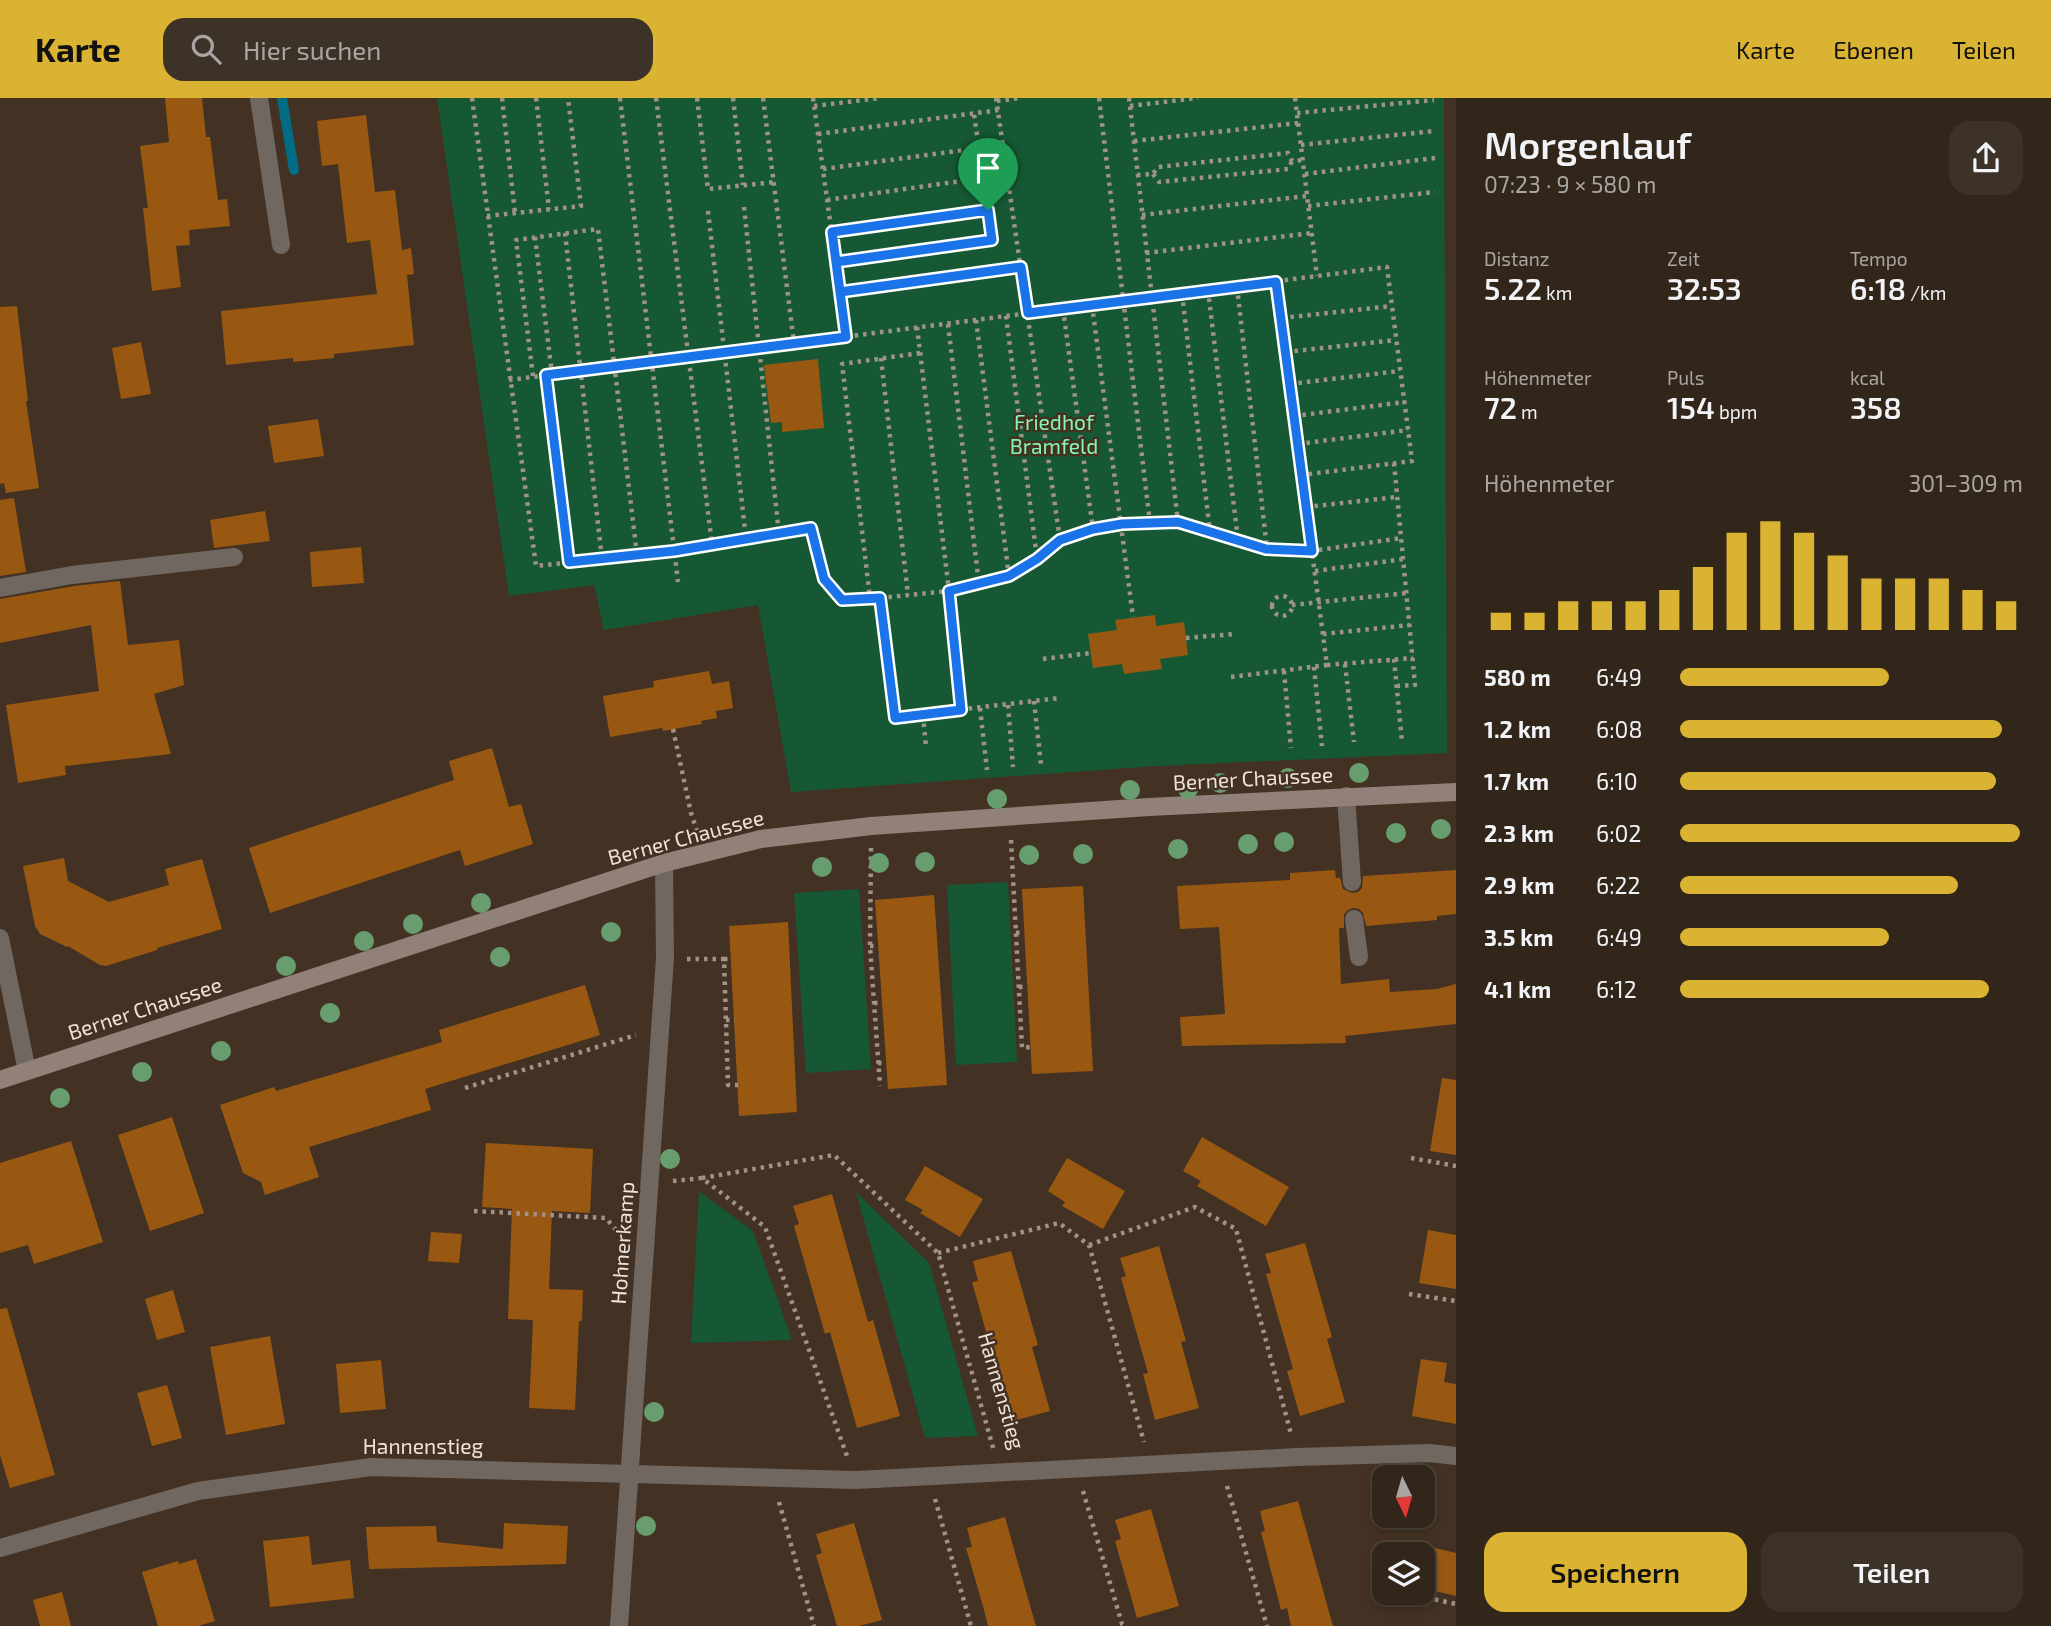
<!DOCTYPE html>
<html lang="de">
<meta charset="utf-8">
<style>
:root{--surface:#32261a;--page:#3d3227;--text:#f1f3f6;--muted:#a8a5a2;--line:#4d4339;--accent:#dbb333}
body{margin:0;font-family:"Exo 2",sans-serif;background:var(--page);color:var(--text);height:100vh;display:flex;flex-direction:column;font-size:26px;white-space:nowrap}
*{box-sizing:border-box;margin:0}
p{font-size:23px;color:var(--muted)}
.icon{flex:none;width:38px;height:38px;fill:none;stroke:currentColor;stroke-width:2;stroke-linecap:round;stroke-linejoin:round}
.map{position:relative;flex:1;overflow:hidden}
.sheet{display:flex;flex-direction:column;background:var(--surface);width:595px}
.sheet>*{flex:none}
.needle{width:46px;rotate:175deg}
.tools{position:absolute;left:1372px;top:1367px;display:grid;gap:14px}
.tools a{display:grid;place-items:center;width:63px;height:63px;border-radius:14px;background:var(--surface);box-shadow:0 4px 10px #0003,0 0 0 2px var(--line);font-size:35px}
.pin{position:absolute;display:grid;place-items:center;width:60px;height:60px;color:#fff;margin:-72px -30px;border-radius:50% 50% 50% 0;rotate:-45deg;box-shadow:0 0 7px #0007}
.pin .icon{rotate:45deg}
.round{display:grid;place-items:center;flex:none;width:74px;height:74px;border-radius:21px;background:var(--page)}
.overview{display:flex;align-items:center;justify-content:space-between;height:119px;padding:0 28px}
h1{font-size:38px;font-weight:600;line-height:52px}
.figures{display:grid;grid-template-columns:repeat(3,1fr);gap:10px;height:119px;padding:7px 28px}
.figures div{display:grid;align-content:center}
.figures b{font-size:30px;font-weight:600}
.figures small{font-size:19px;font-weight:400}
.figures p{font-size:19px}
.chart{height:196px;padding:14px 28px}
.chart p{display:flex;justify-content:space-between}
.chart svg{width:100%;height:126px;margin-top:7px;stroke:var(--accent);stroke-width:6}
.button{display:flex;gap:14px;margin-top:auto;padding:14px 28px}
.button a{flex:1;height:80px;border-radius:21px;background:var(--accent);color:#111;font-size:28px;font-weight:600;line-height:80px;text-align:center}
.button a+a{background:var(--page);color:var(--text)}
ul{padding:0 28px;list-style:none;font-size:23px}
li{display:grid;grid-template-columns:112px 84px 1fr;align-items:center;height:52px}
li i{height:18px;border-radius:9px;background:var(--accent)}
header{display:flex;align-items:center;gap:42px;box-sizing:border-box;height:98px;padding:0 35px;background:var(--accent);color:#111}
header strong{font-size:33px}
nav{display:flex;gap:38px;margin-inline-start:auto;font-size:24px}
.search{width:490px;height:63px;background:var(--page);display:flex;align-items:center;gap:18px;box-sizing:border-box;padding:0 24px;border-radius:21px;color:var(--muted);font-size:26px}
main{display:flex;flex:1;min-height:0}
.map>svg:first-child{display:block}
</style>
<header>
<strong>Karte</strong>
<div class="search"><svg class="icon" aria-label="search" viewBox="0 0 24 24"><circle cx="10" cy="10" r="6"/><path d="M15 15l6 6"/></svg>Hier suchen</div>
<nav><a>Karte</a><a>Ebenen</a><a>Teilen</a></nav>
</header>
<main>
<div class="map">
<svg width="1456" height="1528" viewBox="0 0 1456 1528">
<rect width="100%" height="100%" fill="#433223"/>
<path fill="#165833" d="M 437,0 L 1444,0 L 1447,655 L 1156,668 L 791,694 L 758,507 L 604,532 L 594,487 L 509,498 Z
M 1008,784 L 1017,964 L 956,967 L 947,787 Z
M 859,791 L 871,971 L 806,975 L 794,795 Z
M 699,1093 L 753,1133 L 792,1242 L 691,1245 Z
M 856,1094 L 929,1165 L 978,1338 L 925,1340 Z"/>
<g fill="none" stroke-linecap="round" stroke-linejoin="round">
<path stroke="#006c86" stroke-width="10" d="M 282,0 L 294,72"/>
</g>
<path fill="#985811" d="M 165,0 L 202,0 L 206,39 L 210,39 L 218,102 L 227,101 L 230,128 L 189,132 L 190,147 L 176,148 L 181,189 L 152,193 L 143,110 L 148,110 L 140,48 L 169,44 Z
M 366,17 L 375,94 L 395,92 L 402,152 L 411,150 L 414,176 L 407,177 L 414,247 L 334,256 L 334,260 L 293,264 L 293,260 L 226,267 L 221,213 L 377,196 L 370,142 L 347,145 L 338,66 L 322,68 L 317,23 Z
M 17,208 L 28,303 L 26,303 L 39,390 L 6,395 L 4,385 L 0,386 L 0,209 Z
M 141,244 L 151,296 L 121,301 L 112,250 Z
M 818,261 L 824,330 L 782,334 L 782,324 L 771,325 L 764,267 Z
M 318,321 L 324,358 L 274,365 L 268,328 Z
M 14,400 L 26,474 L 0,478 L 0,402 Z
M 265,413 L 270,443 L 214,450 L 210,422 Z
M 361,449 L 364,485 L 312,489 L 310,454 Z
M 120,483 L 128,547 L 179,542 L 184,587 L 154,596 L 171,656 L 65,668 L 66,677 L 18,685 L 6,607 L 99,593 L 91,527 L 0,545 L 0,501 L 74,488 Z
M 1155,517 L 1156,528 L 1184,524 L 1188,557 L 1160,561 L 1162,571 L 1124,576 L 1122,566 L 1093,570 L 1088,536 L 1117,532 L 1115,522 Z
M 709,573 L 712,586 L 729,583 L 733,610 L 716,613 L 717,620 L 701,623 L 702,626 L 663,633 L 662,630 L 610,639 L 603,598 L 654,589 L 653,583 Z
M 492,650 L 509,709 L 521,706 L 533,746 L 465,768 L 460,752 L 270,815 L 249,750 L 454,682 L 449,663 Z
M 64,760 L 68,783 L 109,804 L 169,787 L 165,771 L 202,761 L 222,831 L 157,850 L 157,852 L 106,868 L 100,867 L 68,848 L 67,849 L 40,836 L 35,828 L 23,768 Z
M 1335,772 L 1336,780 L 1340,780 L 1343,791 L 1352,795 L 1358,794 L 1362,790 L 1363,778 L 1456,772 L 1456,816 L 1437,818 L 1437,822 L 1366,828 L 1363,815 L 1359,811 L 1353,810 L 1348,812 L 1344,816 L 1344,830 L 1339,830 L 1341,886 L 1389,881 L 1390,894 L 1437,891 L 1456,886 L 1456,926 L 1345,938 L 1346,945 L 1182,948 L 1180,919 L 1225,916 L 1219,829 L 1180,831 L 1177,788 L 1290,782 L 1290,775 Z
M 1083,788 L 1093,973 L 1032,976 L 1022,791 Z
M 934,797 L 947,987 L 888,991 L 875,802 Z
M 788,824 L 797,1014 L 739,1018 L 729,828 Z
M 585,887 L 600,937 L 425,991 L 431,1012 L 309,1049 L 319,1079 L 265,1097 L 261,1084 L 243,1075 L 220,1007 L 274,989 L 276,993 L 442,944 L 439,932 Z
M 1442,980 L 1456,982 L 1456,1057 L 1430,1053 Z
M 172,1019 L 204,1115 L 150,1133 L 118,1037 Z
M 1202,1039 L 1289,1089 L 1266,1128 L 1197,1088 L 1201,1083 L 1183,1073 Z
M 71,1043 L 103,1144 L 34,1166 L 28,1147 L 0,1155 L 0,1065 Z
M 486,1045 L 593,1051 L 590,1115 L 552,1113 L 549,1191 L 583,1192 L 582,1223 L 579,1223 L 575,1312 L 529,1310 L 533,1222 L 508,1221 L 512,1111 L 482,1109 Z
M 1067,1060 L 1125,1093 L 1103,1131 L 1062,1108 L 1065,1104 L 1048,1093 Z
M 925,1068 L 983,1101 L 960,1139 L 920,1115 L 923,1112 L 905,1102 Z
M 832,1096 L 868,1224 L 873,1222 L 900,1318 L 857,1330 L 830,1234 L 825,1236 L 794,1128 L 799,1126 L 793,1108 Z
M 1428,1132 L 1456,1137 L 1456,1191 L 1419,1185 Z
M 431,1134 L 462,1136 L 459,1165 L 428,1163 Z
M 1305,1145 L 1332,1239 L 1327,1241 L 1345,1304 L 1300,1318 L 1287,1273 L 1293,1271 L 1266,1176 L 1271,1175 L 1265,1156 Z
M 1159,1148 L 1186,1243 L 1181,1244 L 1199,1310 L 1155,1322 L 1143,1276 L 1148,1275 L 1121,1180 L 1126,1178 L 1120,1160 Z
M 1011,1153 L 1038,1247 L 1032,1249 L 1050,1313 L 1006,1325 L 994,1281 L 999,1279 L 972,1184 L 978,1183 L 973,1163 Z
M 173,1192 L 185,1234 L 157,1242 L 145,1201 Z
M 7,1210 L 55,1377 L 10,1390 L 0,1357 L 0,1211 Z
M 270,1238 L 285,1326 L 226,1337 L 210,1249 Z
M 1421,1261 L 1447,1265 L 1444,1284 L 1456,1286 L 1456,1326 L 1412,1318 Z
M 381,1262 L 386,1311 L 340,1315 L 336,1266 Z
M 167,1287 L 182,1340 L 152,1348 L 137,1295 Z
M 1298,1403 L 1307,1435 L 1333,1528 L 1291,1528 L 1287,1510 L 1281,1512 L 1261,1434 L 1265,1433 L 1260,1413 Z
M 1151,1411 L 1179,1508 L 1137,1520 L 1115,1443 L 1121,1441 L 1115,1422 Z
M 1005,1419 L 1023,1483 L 1036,1528 L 988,1528 L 983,1508 L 966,1450 L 972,1449 L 967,1430 Z
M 504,1425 L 568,1428 L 566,1466 L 369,1471 L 366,1429 L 436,1428 L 437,1444 L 503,1451 Z
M 854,1425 L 882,1522 L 859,1528 L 837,1528 L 816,1457 L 822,1455 L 816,1436 Z
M 309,1438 L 312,1467 L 350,1462 L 354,1500 L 270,1509 L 263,1443 Z
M 1423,1447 L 1456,1455 L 1456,1498 L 1423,1490 Z
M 196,1461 L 215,1523 L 198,1528 L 158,1528 L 142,1474 L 178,1463 L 179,1466 Z
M 62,1494 L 71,1528 L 40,1528 L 33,1502 Z"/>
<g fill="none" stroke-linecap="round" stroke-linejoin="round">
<path stroke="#a09286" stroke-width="4.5" stroke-dasharray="3.5 5" stroke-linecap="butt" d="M 472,0 L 536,468 L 674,453 L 811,430 L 824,481 L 842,502 L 870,500
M 502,0 L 515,115
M 536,0 L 549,111
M 620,0 L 678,484
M 656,0 L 712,446
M 697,0 L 708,91 L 775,84
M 733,0 L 743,87
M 763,0 L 794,245
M 813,0 L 846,238
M 996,0 L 1060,442
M 1099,0 L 1150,425
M 1129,0 L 1178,424
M 1295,0 L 1317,178
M 997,3 L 1020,0
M 814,8 L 880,0
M 1130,8 L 1198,0
M 1297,15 L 1434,2
M 818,36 L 999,12
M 1134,43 L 1298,25
M 1301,47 L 1434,33
M 823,71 L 979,50
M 1153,76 L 1159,84 L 1288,71 L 1292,63
M 1305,76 L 1435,60
M 1137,77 L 1153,76 L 1158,69 L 1288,55 L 1292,63 L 1303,62
M 827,102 L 983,80
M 1308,108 L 1435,94
M 744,109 L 779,436
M 708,113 L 746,440
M 1142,117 L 1307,98
M 487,118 L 581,108 L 568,0
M 832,134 L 988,112
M 565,135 L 602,461
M 535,139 L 552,276
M 1146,155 L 1312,135
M 836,164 L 992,142 L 974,16
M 1237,189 L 1267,451
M 1208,192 L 1238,442
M 840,194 L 1021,169
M 1182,196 L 1210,434
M 1092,207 L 1133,519
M 1063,211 L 1093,431
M 1006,218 L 1037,460
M 1282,220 L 1392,208
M 976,222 L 1009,478
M 948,226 L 979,486
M 917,229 L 949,493 L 961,613
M 1286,254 L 1396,242
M 920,255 L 842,266 L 870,500 L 880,500 L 895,619 L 1060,600
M 881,260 L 908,497
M 546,277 L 569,464
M 533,278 L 516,142 L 598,131 L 637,457
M 509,282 L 1387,169 L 1412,363 L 1302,377
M 1290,286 L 1400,273
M 1294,318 L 1405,304
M 1298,346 L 1408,332
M 1394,365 L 1415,587 L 1397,588
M 1306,409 L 1397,399
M 1315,473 L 1404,461
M1272 508a10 10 0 1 1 20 0a10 10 0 1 1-20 0Z
M 880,500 L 949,493 L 1009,478 L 1037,461 L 1060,442 L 1093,431 L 1122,426 L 1178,424 L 1267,451 L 1312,453 L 1401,440
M 1292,507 L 1407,495
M 1323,536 L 1410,527
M 1186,540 L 1234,536
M 1043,561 L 1091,555
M 1394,561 L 1402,644
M 1345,566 L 1354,644
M 1327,567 L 1413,560
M 1314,569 L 1322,648
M 1284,573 L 1291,650
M 1231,579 L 1327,567 L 1276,184
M 1034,603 L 1041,667
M 1008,607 L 1013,669
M 980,610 L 987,672
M 923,617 L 926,649
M 673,631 L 691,715 L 697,733
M 1011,742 L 1022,950 L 1030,949
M 871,750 L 870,848 L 880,988
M 1016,835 L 1024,834
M 870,848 L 878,848
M 687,861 L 724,861 L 728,987 L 738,987
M 724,861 L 731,861
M 1019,889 L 1027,889
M 874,905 L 882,905
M 726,922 L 735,922
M 878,965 L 886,965
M 465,990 L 636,937
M 1411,1060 L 1456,1068
M 702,1080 L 834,1057 L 938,1155 L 994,1353
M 673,1083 L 702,1080 L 765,1129 L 847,1358
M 474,1113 L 606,1120 L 616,1132
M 1089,1147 L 1195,1109 L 1236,1131 L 1291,1336
M 938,1155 L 1059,1125 L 1089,1147 L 1144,1344
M 1409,1196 L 1456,1203
M 1227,1388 L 1267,1528
M 1083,1393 L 1122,1526 L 1125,1528
M 935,1401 L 971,1528
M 779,1404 L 814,1528
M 1410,1496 L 1456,1506"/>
<path stroke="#716761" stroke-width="18" d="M 0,490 L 72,477 L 234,459
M 1346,698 L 1352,784
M 1354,821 L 1359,859"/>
<path stroke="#716761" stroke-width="18" d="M 259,0 L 281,147
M 0,840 L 27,973
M 0,1450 L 198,1393 L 371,1369 L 856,1382 L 1297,1359 L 1430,1355 L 1456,1358
M 619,1528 L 665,860 L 664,765"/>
<path stroke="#928178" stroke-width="18" d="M 0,982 L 664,765 L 761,741 L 871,728 L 1149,709 L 1456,694"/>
</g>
<g fill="#689e6f">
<circle cx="1359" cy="675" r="10"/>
<circle cx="1288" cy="680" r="10"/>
<circle cx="1220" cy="685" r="10"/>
<circle cx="1188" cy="691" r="10"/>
<circle cx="1130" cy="692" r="10"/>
<circle cx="997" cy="701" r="10"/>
<circle cx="1441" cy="731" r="10"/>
<circle cx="1396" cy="735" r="10"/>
<circle cx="1284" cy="744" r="10"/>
<circle cx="1248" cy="746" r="10"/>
<circle cx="1178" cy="751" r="10"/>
<circle cx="1083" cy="756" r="10"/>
<circle cx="1029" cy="757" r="10"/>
<circle cx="925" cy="764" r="10"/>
<circle cx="879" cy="765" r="10"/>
<circle cx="822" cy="769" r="10"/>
<circle cx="481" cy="805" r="10"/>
<circle cx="413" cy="826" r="10"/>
<circle cx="611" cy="834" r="10"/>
<circle cx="364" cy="843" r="10"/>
<circle cx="500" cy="859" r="10"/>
<circle cx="286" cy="868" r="10"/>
<circle cx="330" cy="915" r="10"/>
<circle cx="221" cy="953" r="10"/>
<circle cx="142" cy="974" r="10"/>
<circle cx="60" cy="1000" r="10"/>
<circle cx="670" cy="1061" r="10"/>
<circle cx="654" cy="1314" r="10"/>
<circle cx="646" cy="1428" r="10"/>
</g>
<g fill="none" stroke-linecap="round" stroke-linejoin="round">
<g stroke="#fff" stroke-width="14">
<path id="route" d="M 988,112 L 832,134 L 846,239 L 546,277 L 569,464 L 674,453 L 811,430 L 824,481 L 842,502 L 880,500 L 895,620 L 961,612 L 949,493 L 1009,478 L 1037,461 L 1060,442 L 1093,431 L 1122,426 L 1178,424 L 1266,451 L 1312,453 L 1276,184 L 1028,215 L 1021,169 L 840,194 L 836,164 L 992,142 L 988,112"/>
</g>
<use href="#route" stroke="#1a73e8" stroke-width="9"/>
</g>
<g text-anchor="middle" stroke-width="5" stroke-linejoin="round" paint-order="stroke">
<g font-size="21" fill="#86f6ae" stroke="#433223">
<text x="1054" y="332">Friedhof<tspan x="1054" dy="24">Bramfeld</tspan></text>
</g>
<g font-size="21" fill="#eee2d9" stroke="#433223">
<text transform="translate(1253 681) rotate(-3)" y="7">Berner Chaussee</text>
<text transform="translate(686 740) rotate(-15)" y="7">Berner Chaussee</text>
<text transform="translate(145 911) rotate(-18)" y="7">Berner Chaussee</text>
<text transform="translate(623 1145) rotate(-86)" y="7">Hohnerkamp</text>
<text transform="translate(1001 1293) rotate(74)" y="7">Hannenstieg</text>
<text x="423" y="1356">Hannenstieg</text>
</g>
</g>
</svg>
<div class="tools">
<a><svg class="needle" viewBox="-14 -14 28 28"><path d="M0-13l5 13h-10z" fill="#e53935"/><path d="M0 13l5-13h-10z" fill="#a8a5a2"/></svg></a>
<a><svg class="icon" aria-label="layers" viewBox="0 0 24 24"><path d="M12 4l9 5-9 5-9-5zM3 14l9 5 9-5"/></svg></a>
</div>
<div class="pin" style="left:988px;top:112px;background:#1e9e55"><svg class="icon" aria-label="arrive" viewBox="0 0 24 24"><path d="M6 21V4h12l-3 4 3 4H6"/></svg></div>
</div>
<section class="sheet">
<div class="overview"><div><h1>Morgenlauf</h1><p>07:23 · 9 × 580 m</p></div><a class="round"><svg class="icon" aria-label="share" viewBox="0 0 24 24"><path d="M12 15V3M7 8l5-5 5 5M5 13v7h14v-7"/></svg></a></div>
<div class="figures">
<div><p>Distanz</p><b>5.22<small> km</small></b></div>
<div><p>Zeit</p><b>32:53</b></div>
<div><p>Tempo</p><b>6:18<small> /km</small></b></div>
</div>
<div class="figures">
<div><p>Höhenmeter</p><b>72<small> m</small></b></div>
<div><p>Puls</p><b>154<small> bpm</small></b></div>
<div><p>kcal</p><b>358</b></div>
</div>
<div class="chart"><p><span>Höhenmeter</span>301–309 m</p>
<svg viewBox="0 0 160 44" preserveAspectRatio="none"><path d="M5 44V38M15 44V38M25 44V34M35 44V34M45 44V34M55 44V30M65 44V22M75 44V10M85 44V6M95 44V10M105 44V18M115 44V26M125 44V26M135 44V26M145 44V30M155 44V34"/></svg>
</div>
<ul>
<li><b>580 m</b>6:49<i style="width:61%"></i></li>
<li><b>1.2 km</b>6:08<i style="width:94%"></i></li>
<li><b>1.7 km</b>6:10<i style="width:92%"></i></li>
<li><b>2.3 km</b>6:02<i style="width:99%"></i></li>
<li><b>2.9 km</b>6:22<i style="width:81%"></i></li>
<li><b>3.5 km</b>6:49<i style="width:61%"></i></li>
<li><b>4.1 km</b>6:12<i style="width:90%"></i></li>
</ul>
<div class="button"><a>Speichern</a><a>Teilen</a></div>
</section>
</main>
